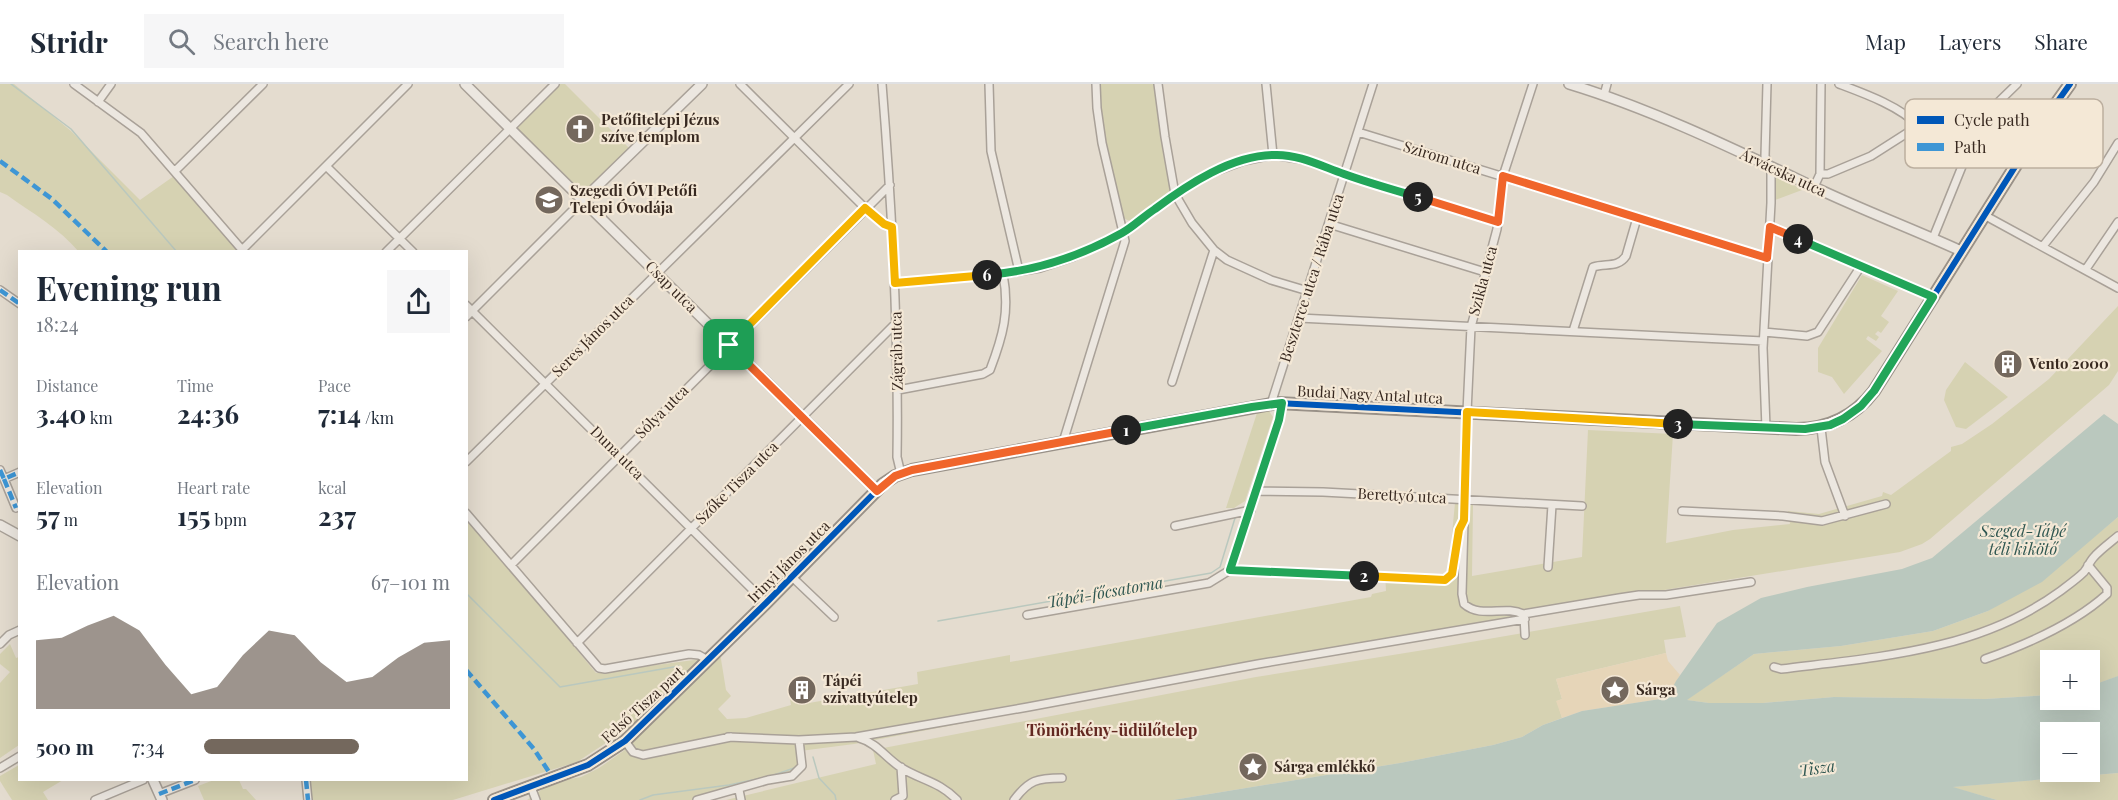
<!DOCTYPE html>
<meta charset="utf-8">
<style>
:root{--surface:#fff;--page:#f6f6f7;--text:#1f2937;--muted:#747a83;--line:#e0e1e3;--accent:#74685d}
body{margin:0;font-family:"Playfair Display",serif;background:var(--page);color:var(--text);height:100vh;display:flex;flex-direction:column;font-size:22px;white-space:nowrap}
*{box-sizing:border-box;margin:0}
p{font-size:20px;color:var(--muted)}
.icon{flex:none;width:33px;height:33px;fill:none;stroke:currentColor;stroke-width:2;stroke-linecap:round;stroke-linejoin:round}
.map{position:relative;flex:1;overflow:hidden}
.panel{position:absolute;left:18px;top:166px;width:450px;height:531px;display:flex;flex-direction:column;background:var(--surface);border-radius:0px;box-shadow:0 6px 24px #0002}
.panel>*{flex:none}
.fabs{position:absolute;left:2040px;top:566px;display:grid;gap:12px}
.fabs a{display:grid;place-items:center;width:60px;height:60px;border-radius:0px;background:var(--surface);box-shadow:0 6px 24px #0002;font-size:30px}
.pin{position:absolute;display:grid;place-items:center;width:51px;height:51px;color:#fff;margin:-26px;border-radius:12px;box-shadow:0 3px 9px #0006}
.km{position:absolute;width:30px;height:30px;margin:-15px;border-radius:50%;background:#222;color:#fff;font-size:16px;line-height:30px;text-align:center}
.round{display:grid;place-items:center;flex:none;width:63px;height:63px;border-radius:0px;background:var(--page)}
.overview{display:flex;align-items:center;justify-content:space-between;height:102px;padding:0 18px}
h1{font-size:33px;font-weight:700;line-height:45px}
.stats{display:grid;grid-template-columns:repeat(3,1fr);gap:9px;height:102px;padding:6px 18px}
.stats div{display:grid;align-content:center}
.stats b{font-size:26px;font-weight:700}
.stats small{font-size:16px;font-weight:400}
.stats p{font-size:16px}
.chart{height:168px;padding:12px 18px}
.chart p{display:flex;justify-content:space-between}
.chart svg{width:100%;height:108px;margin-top:6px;fill:var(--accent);opacity:.7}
ul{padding:0 18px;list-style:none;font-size:20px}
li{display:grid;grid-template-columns:96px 72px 1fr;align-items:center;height:45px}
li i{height:15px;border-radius:8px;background:var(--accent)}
header{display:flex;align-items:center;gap:36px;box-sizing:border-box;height:84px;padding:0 30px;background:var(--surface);border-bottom:2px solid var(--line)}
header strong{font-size:28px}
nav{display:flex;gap:33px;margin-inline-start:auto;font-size:21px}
.search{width:420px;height:54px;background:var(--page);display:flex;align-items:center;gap:15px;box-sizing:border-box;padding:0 21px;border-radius:0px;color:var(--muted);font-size:22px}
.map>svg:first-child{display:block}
</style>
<header>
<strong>Stridr</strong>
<div class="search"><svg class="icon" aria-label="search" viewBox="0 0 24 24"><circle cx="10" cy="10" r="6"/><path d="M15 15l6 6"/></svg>Search here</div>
<nav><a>Map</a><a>Layers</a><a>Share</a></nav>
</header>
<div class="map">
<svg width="2118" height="716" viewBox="0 0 2118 716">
<rect width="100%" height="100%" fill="#e4dccf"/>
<path fill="#d6d2b2" d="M 0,0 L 14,0 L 71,47 L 140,116 L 174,92 L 239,168 L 79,168 C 59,144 32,129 7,111 L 0,108 Z
M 555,0 L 565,0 L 633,68 L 583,116 L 510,44 Z
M 1099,0 L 1156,0 L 1170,108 L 1130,137 L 1125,135 L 1120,127 L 1102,44 Z
M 1775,89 L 1802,106 L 1775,116 Z
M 1862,191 L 1898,207 L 1881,232 L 1889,238 L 1881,249 L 1878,247 L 1875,250 L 1879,253 L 1876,257 L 1868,252 L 1866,255 L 1882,267 L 1844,310 L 1832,293 L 1818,288 L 1818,264 Z
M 2118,222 L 2118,287 L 2109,301 L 1930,455 L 1922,460 L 1900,468 L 1664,506 L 854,660 L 800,667 L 800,681 L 793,690 L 692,716 L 527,716 L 544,704 L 570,695 L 581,693 L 599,684 L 632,661 L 624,647 L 577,678 L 453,716 L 312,716 L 311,696 L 466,696 L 467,433 L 596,589 L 694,576 L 720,569 L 726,606 L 731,612 L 718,625 L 727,635 L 746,634 L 791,621 L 790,615 L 807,612 L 809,619 L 918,600 L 917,588 L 1010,571 L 1010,578 L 1371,513 L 1372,510 L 1386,507 L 1385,488 L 1448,491 L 1455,419 L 1473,421 L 1472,492 L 1582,473 L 1588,346 L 1673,350 L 1666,459 L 1733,446 L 1790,440 L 1788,427 L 1819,430 L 1882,412 L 1883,408 L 1891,411 L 1951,367 L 1951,363 L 1962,360 L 1992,340 L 2049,295 Z
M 1965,278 L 2008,313 L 1966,345 L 1956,343 L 1944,316 L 1946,306 Z
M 1269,327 L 1273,333 L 1245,417 L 1234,424 L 1226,424 L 1257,329 Z
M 2118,433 L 2118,592 L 2116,593 L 2090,602 L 2090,576 L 2050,576 L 2050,611 L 1985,615 L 1834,613 L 1763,619 L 1709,619 L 1686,616 L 1754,570 L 1841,562 L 1933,547 L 1988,527 L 2100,448 Z
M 1680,522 L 1686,553 L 1664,556 L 1666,569 L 1556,595 L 1562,615 L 1557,617 L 1562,634 L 1543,641 L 1522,653 L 1493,661 L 1400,679 L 1173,716 L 726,716 L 876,680 L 873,666 L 1256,593 L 1430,565 Z
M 10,560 L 16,574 L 19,573 L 19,661 L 0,674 L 0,599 L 10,588 L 0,580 L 0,570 Z
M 19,681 L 20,696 L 63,696 L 43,708 L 48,716 L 12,716 L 0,697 L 0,692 Z
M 2118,689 L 2118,716 L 1997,716 L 1951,703 Z
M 214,696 L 239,696 L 243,705 L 246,705 L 256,716 L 204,716 L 198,702 Z"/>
<path fill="#e6d5b8" d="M 1666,569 L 1668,577 L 1680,591 L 1667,614 L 1582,627 L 1562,634 L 1556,617 L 1562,615 L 1556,595 Z"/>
<path fill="#bac8be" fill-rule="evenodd" d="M 2104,330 L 2118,340 L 2118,433 L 2042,498 L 1988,527 L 1933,547 L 1841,562 L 1754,570 L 1687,616 L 1709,619 L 1763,619 L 1834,613 L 1985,615 L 2050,611 L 2050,615 L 2090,615 L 2090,602 L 2118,592 L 2118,689 L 1953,703 L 1997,716 L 1173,716 L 1400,679 L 1493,661 L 1522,653 L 1543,641 L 1582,627 L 1667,614 L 1676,597 L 1717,539 L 1761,514 L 1807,503 L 1902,485 L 1932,474 ZM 2050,648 L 2090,648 L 2090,687 L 2050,687 Z"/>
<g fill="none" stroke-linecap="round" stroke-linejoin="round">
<path stroke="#bac8be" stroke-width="1.5" d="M 11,0 L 71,45 L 177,168
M 466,509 L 560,603 L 679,582
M 938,537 L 1211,489 L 1220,483 L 1235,434
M 813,673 L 819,694 L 835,711 L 836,716
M 640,716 L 653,711 L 729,701 L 771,692 L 797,683"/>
<g stroke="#a9a198" stroke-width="10">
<path id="minor" d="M 74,0 L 141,49 L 244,168
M 740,0 L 865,124 L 884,140 L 892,143
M 882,0 C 892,124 899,248 897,373 L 901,390
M 989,0 L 991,67 L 1019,187
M 1158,0 L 1165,53 L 1175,110 L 1192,139 L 1214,166 L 1227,176 L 1271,196 L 1308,207
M 1266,0 L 1273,71
M 1533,0 L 1503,92 L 1497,145 L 1471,243 L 1467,328 L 1462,510 L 1464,520 C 1481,535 1505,521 1523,530 L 1619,514 L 1639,511 L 1666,511 L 1751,498
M 1839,0 C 1863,9 1902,23 1918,42
M 1604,11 L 1607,0
M 98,18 L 111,0
M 1358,48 L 1767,174
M 326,82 L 413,168
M 175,87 L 263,0
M 1820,90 L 1828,90 L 1871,72 L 1918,42 L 1947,42 L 1982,34 L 2017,0
M 1814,103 L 1820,90 L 1821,0
M 1984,131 L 2118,204
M 1329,140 L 1485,188
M 1770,143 L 1933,213
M 1933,154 L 1965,75 L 1983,39 L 1982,34
M 2043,162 L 2094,98 L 2118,59
M 242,166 L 408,0
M 386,168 L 555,0
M 2086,185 L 2118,138
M 895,199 L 1003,190 L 1040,184 L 1073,173 L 1124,148 L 1175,110 L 1211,89 L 1243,77 L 1273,71 L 1306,76 L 1345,90 L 1498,138
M 0,206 L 20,220
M 466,221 L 766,519
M 466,233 L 583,116
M 1299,234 L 1763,257
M 1573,247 L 1593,183 C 1606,179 1618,184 1626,172 L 1637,134
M 1764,248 L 1807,252 L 1818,248 L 1861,182
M 1172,298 L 1214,166
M 898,306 L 983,290 L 990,286 C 1003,252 1010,227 1003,190
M 1271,320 L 1373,0
M 1766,344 L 1763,264 L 1771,119 L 1771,88 L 1765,72 L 1767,0
M 1821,344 L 1825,378 L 1845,432
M 1063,358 L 1125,157 L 1102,59 L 1097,24 L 1096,0
M 466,378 L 849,0
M 0,386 L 4,395 L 20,388
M 4,395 L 16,424
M 1257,407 L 1323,408 L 1582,422
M 1682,427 L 1783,432 L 1822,437 L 1886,420
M 466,429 L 599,584 L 605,585 L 689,570 L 699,571 L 708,576
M 1175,442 L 1251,426
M 511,481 L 890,101
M 1548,483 L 1552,421
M 1230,486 L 1279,336 L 1282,319
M 792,493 L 834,533
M 1027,531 L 1209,499 L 1230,486 L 1445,496 L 1452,490 L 1456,464 L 1462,440
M 1524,532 L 1525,551
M 577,559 L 897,238
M 0,560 L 9,551 L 20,546
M 1985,575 C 2025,561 2075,539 2107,510 L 2107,504 L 2088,481
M 1774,583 L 1781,585 C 1878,573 1978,567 2059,508 C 2067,502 2077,495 2084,488 C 2088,483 2090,477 2094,473 C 2101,465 2110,459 2118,452
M 728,653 L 799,656 L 856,653 L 1028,623 L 1258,580 L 1525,535
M 859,654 C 877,659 885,673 900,683 C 920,696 939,697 957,716
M 625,657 L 633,668 L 643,671 L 731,653
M 0,684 L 20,672
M 306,696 L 308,716
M 531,703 L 536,716
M 739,706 L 741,716
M 159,710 L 195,696
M 95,716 L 143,696
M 697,716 L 768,696 L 792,692 L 802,682 L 799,656
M 895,716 L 903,712 L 901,683
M 1014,716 C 1029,696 1037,694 1062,694"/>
</g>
<g stroke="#a9a198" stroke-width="12">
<path id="tertiary" d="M 465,0 L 877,407
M 1569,0 C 1652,25 1736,66 1814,103 C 1862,126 1913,145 1961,167
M 583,116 L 702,0
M 0,441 L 20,452
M 153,696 L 162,716"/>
</g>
<g stroke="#999188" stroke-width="14">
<path id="secondary" d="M 494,716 L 588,681 L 625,657 L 766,519 L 883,400 L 895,392 L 912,386 L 1277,319 L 1796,345 C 1828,345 1854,333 1874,307 L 2045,35 L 2070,0"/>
</g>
<use href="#minor" stroke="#ece7e0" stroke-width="7"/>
<use href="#tertiary" stroke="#ece7e0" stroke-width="9"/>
<use href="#secondary" stroke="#ece7e0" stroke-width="10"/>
<path stroke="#3e96d5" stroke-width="4.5" stroke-dasharray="9 4.5" stroke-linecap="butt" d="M 0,77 L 52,115 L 107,168
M 0,206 L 20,220
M 0,386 L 4,395 L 20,388
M 4,395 L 16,424
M 466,586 L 534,665 L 549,688
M 306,696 L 308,716
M 159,710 L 195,696"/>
<g stroke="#f4e8d6" stroke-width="10">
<path id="cycleway" d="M 494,716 L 588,681 L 625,657 L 766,519 L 883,400 L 895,392 L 912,386 L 1277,319 L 1796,345 C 1828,345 1854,333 1874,307 L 2045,35 L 2070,0"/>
</g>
<use href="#cycleway" stroke="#0057b8" stroke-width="6"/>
</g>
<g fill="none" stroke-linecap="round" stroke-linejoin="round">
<g stroke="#fff" stroke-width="12">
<path id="split-1" d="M 729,261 L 877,407 L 895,392 L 912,386 L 1126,346"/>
</g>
<g stroke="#fff" stroke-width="12">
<path id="split-2" d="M 1126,346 L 1252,323 L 1282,319 L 1279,336 L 1230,486 L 1364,492"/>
</g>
<g stroke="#fff" stroke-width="12">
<path id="split-3" d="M 1364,492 L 1445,496 L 1452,490 L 1459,446 L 1464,436 L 1467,328 L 1678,340"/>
</g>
<g stroke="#fff" stroke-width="12">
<path id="split-4" d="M 1678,340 L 1805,345 L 1830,341 L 1843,335 L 1861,322 L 1874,307 L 1933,213 L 1798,155"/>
</g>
<g stroke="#fff" stroke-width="12">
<path id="split-5" d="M 1418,113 L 1498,138 L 1503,92 L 1767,174 L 1770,143 L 1798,155"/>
</g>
<g stroke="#fff" stroke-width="12">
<path id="split-6" d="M 987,191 C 1036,187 1079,173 1122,149 C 1133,143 1144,132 1155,125 C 1187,101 1232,71 1274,71 C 1299,70 1321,82 1344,90 C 1369,99 1394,106 1418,113"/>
</g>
<g stroke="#fff" stroke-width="12">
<path id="split-7" d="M 729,261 L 865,124 L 884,140 L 892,143 L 895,199 L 987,191"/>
</g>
<use href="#split-1" stroke="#f0652b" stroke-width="8"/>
<use href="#split-2" stroke="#22a559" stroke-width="8"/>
<use href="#split-3" stroke="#f5b400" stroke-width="8"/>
<use href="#split-4" stroke="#22a559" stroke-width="8"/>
<use href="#split-5" stroke="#f0652b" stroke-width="8"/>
<use href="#split-6" stroke="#22a559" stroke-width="8"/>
<use href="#split-7" stroke="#f5b400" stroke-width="8"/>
</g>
<defs>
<g id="church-disc" transform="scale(1.5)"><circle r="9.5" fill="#74685d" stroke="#f4e8d6"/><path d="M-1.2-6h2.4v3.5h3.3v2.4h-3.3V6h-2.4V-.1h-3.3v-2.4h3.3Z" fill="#fff"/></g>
<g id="school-disc" transform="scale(1.5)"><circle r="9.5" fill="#74685d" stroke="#f4e8d6"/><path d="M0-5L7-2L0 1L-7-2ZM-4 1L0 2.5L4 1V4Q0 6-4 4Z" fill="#fff"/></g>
<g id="building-disc" transform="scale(1.5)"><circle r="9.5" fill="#74685d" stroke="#f4e8d6"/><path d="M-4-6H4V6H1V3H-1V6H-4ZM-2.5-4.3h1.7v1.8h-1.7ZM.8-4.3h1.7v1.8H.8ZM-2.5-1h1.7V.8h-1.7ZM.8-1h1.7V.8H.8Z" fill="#fff"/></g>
<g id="sight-disc" transform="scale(1.5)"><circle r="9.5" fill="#74685d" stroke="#f4e8d6"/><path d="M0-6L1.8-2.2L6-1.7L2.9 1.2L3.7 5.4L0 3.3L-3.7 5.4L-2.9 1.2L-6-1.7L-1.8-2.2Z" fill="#fff"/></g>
</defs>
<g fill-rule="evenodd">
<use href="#church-disc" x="580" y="45"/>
<use href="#school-disc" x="549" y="116"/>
<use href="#building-disc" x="2008" y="280"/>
<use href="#building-disc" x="802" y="606"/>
<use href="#sight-disc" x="1615" y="606"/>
<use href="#sight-disc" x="1253" y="683"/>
</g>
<g text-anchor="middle" stroke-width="4.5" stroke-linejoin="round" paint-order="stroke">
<g font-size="15" font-weight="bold" fill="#382920" stroke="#f4e8d6" text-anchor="start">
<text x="601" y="41">Petőfitelepi Jézus<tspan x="601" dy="17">szíve templom</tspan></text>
<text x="570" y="112">Szegedi ÓVI Petőfi<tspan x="570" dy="17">Telepi Óvodája</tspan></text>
<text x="2029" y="285">Vento 2000</text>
<text x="823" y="602">Tápéi<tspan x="823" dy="17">szivattyútelep</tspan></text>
<text x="1636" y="611">Sárga</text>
<text x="1274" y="688">Sárga emlékkő</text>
</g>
<g font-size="15" fill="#382920" stroke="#f4e8d6">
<text transform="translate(1442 74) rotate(17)" y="5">Szirom utca</text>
<text transform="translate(1783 89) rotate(25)" y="5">Árvácska utca</text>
<text transform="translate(1312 194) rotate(-72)" y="5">Beszterce utca / Rába utca</text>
<text transform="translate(1483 197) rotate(-75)" y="5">Szikla utca</text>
<text transform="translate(671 203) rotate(45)" y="5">Csap utca</text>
<text transform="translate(593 252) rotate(-45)" y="5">Seres János utca</text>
<text transform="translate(897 267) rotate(-91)" y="5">Zágráb utca</text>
<text transform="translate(1370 311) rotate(3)" y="5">Budai Nagy Antal utca</text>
<text transform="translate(662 328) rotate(-45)" y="5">Sólya utca</text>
<text transform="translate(617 369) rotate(45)" y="5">Duna utca</text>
<text transform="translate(737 399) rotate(-45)" y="5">Szőke Tisza utca</text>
<text transform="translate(1402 412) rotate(3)" y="5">Berettyó utca</text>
<text transform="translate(789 478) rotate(-45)" y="5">Irinyi János utca</text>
<text transform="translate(643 621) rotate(-42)" y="5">Felső Tisza part</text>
</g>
<g font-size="16" font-style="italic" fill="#305751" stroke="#f4e8d6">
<text x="2023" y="453">Szeged-Tápé<tspan x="2023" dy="18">téli kikötő</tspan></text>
<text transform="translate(1105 508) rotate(-10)" y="6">Tápéi-főcsatorna</text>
<text transform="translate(1817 684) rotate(-8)" y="6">Tisza</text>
</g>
<g font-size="16" font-weight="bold" fill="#632821" stroke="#f4e8d6">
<text x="1112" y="652">Tömörkény-üdülőtelep</text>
</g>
</g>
<rect x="1905" y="15" width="198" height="69" rx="9" fill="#f4e8d6" stroke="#bcaf9f" stroke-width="1.5"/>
<rect x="1917" y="32" width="27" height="8" fill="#0057b8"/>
<rect x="1917" y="59" width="27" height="8" fill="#3e96d5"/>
<g font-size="16" fill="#382920">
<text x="1954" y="42">Cycle path</text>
<text x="1954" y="69">Path</text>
</g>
</svg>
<div class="fabs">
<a>+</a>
<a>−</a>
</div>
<div class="pin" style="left:729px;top:261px;background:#1e9e55"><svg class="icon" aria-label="arrive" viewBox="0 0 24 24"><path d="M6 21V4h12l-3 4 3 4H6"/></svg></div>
<b class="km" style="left:1126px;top:346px">1</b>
<b class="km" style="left:1364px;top:492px">2</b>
<b class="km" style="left:1678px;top:340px">3</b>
<b class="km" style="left:1798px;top:155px">4</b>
<b class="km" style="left:1418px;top:113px">5</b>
<b class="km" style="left:987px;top:191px">6</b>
<section class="panel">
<div class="overview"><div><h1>Evening run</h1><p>18:24</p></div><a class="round"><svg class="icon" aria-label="share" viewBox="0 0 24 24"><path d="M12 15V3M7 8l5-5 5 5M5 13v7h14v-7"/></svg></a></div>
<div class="stats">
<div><p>Distance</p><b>3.40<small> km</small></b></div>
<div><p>Time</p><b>24:36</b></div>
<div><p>Pace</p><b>7:14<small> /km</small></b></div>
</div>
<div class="stats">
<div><p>Elevation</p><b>57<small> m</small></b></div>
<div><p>Heart rate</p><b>155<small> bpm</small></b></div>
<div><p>kcal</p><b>237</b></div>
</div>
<div class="chart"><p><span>Elevation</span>67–101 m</p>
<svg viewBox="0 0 160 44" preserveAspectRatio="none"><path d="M0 44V16L10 15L20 10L30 6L40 12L50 26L60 38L70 35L80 22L90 12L100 14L110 25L120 33L130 31L140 23L150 17L160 16V44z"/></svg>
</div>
<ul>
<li><b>500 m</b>7:34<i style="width:63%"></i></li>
</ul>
</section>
</div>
